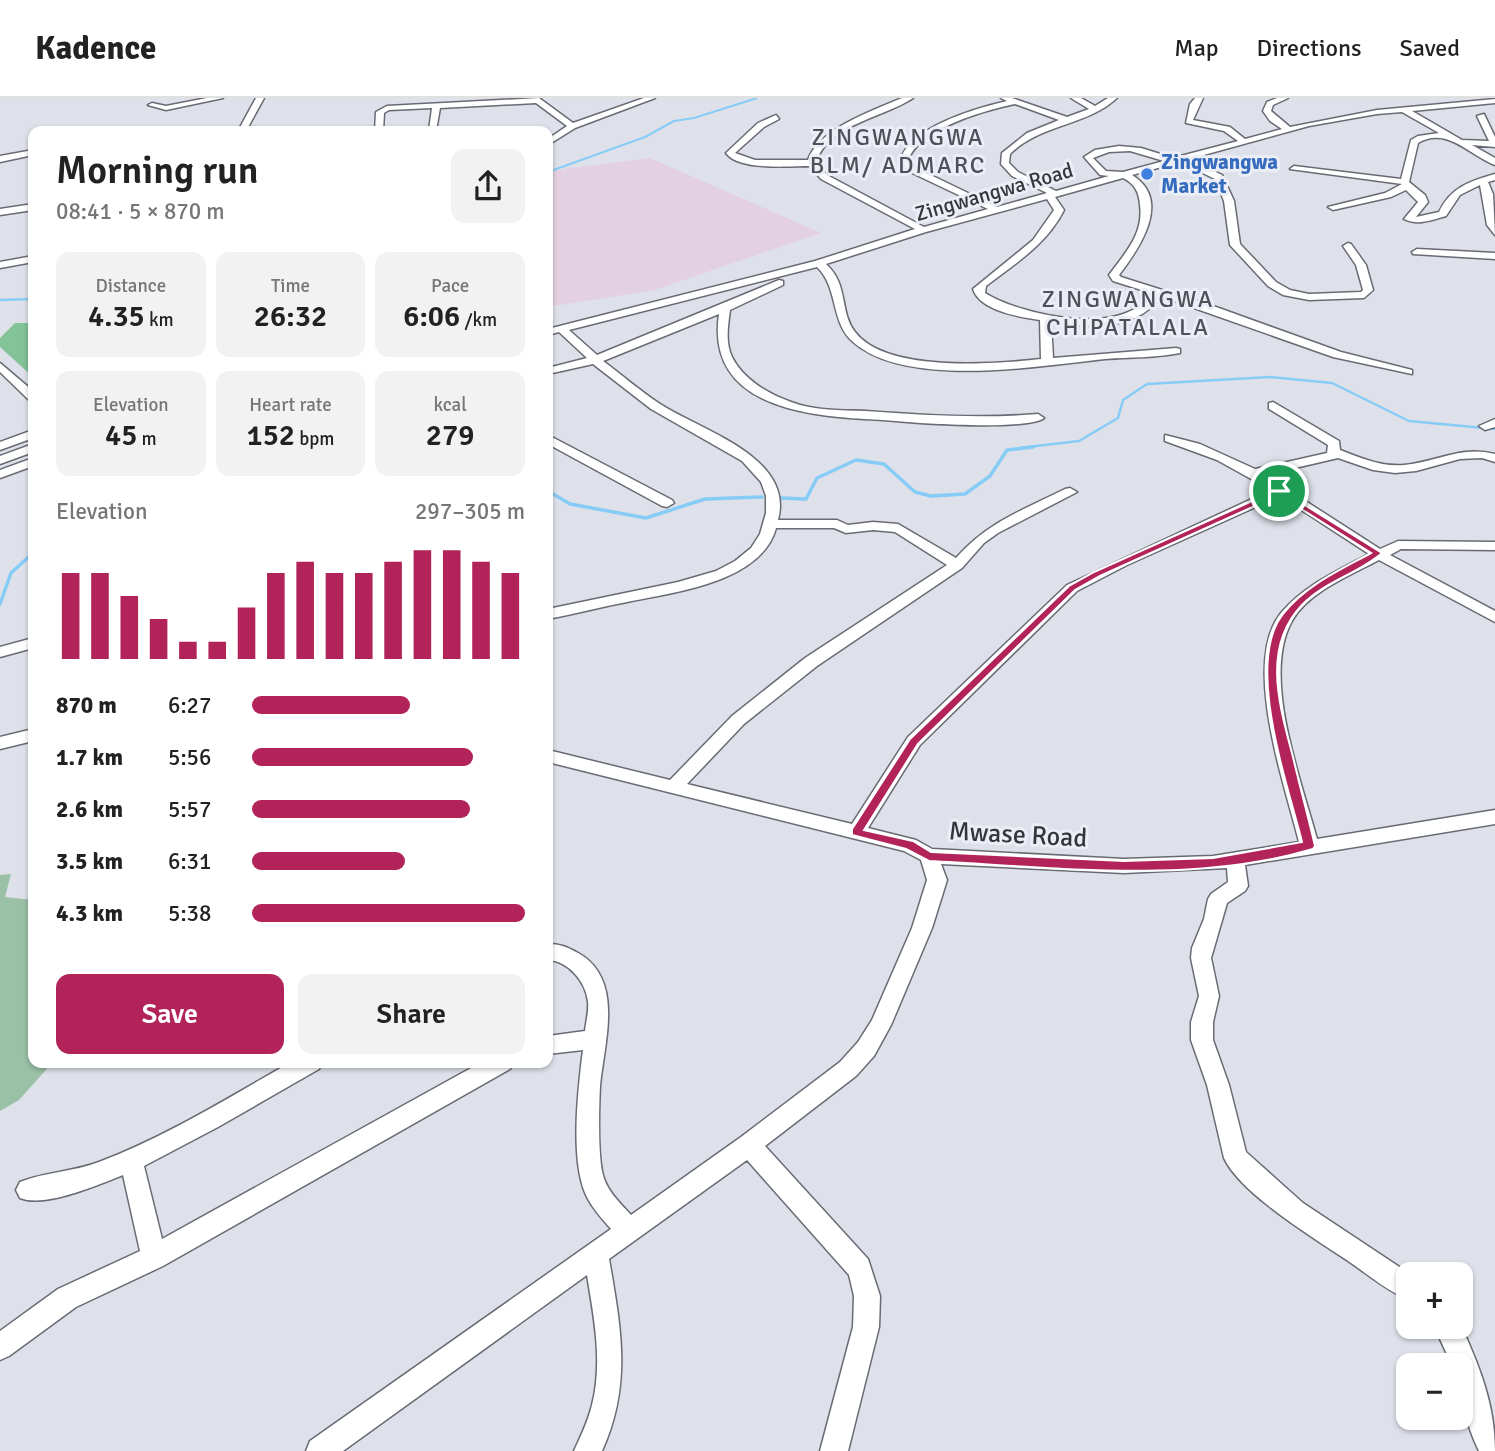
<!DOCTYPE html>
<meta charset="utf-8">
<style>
:root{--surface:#fff;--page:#f2f2f2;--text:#222;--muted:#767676;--line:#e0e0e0;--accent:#b22459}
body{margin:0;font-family:Signika,sans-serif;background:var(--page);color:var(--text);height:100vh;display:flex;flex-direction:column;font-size:26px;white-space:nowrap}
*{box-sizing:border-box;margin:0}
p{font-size:23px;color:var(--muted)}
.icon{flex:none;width:38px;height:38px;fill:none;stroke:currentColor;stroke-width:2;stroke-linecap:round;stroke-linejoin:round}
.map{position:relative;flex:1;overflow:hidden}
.side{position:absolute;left:28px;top:28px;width:525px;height:942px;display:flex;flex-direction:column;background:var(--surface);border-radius:14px;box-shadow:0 2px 5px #0004}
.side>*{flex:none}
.tools{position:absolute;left:1396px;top:1164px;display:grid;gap:14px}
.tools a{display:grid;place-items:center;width:77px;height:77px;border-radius:14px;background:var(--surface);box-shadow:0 2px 5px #0004;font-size:35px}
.pin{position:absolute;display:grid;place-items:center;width:60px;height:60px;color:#fff;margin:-30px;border:4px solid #fff;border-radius:50%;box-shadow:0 2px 7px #0007}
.round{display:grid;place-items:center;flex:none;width:74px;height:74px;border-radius:14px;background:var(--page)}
.summary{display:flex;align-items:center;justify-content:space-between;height:119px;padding:0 28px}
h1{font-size:38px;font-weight:600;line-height:52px}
.stats{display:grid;grid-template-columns:repeat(3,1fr);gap:10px;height:119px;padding:7px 28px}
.stats div{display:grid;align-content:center;border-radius:14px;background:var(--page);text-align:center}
.stats b{font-size:30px;font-weight:600}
.stats small{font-size:19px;font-weight:400}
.stats p{font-size:19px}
.chart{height:196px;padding:14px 28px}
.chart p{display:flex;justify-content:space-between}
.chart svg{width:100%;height:126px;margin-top:7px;stroke:var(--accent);stroke-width:6}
.button{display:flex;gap:14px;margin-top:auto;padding:14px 28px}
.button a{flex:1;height:80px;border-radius:14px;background:var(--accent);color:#fff;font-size:28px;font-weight:600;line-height:80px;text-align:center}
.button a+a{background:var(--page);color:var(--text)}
ul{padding:0 28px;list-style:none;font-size:23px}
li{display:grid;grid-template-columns:112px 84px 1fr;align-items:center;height:52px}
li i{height:18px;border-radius:9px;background:var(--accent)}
header{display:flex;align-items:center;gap:42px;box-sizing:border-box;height:98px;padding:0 35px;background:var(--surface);border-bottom:2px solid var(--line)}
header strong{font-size:33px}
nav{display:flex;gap:38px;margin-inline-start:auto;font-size:24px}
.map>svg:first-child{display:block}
</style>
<header>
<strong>Kadence</strong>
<nav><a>Map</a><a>Directions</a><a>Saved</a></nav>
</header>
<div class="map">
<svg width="1495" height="1353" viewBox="0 0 1495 1353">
<rect width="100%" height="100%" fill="#dee1ea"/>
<path fill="#e3d1e2" d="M 650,60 L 821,135 L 655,192 L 548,209 L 548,73 Z"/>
<path fill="#9ac1a6" d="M 11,776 L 5,799 L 33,802 L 33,964 L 53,964 L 19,1002 L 0,1013 L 0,777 Z"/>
<path fill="#82c398" d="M 15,225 L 33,225 L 33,279 L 0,249 L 0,240 Z"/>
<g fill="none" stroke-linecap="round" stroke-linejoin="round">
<path stroke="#87ccf6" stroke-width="2" d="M 548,74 L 645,39 L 674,23 L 694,20 L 757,0"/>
<path stroke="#87ccf6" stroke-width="2.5" d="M 0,202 L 33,201
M 1019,350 L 1079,343 L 1118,320 L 1123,302 L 1147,286 L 1270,279 L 1332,285 L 1409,323 L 1495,331"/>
<path stroke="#87ccf6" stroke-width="3.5" d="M 548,393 L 570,406 L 646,420 L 705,401 L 762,399
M 780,400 L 806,401 L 817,380 L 856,362 L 884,366 L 915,394 L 931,398 L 965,396 L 990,378 L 1007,352 L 1033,349
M 0,506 L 11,475 L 33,455"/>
<g stroke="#686b73" stroke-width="3">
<path id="minor" d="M 207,0 L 223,0 L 166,12 L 148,7 L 152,5 L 166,8 Z
M 256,0 L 264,0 L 246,33 L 238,33 Z
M 539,0 L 573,25 L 644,0 L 655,0 L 575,30 L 548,47 L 548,41 L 567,28 L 536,5 L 440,10 L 436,33 L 429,32 L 432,10 L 389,12 L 384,15 L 383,33 L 375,33 L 376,14 L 387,8 Z
M 902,0 L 913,0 C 884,20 827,26 816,65 L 827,77 L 924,129 L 988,111 L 908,73 L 900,63 C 909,29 977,10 1007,3 L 1001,0 L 1012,0 L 1067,19 L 1089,11 L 1071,0 L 1081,0 L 1095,8 L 1108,0 L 1117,0 C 1087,28 1040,26 1010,56 L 1009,65 L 1018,74 L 1056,93 L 1109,78 L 1100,77 L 1084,59 L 1095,52 L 1119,48 L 1141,50 L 1173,60 L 1238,43 L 1224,33 L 1186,25 L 1190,6 L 1195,0 L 1203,0 L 1193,22 L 1230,29 L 1245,41 L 1282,31 L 1270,23 L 1263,13 L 1267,4 L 1277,0 L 1288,0 L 1273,7 L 1271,13 L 1290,29 L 1377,12 L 1495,1 L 1495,5 L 1412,13 L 1462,42 L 1489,43 L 1477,18 L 1484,16 L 1495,39 L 1495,49 L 1472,47 L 1495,60 L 1495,67 C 1469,57 1447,28 1418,45 L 1409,84 L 1425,97 L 1428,104 L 1416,119 L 1439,114 C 1450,90 1470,83 1495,76 L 1495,82 L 1488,84 L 1493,96 L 1495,137 L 1487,127 L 1480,87 L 1460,97 L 1446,118 C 1432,122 1418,128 1404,121 L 1418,104 L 1406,92 L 1391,99 L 1333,112 L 1328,109 L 1385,95 L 1402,86 L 1290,71 L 1294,68 L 1401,81 L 1411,42 L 1418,38 L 1439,35 L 1402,14 L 1377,16 L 1309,28 L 1189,61 L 1222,77 L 1234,103 L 1240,146 L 1276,184 L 1290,192 L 1309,196 L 1361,194 L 1363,192 L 1356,167 L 1343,148 L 1348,145 L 1351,146 L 1366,167 L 1373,192 L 1364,200 L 1309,202 L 1283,197 L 1268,188 L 1230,147 L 1224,103 L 1215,81 L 1180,64 L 1132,77 C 1173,102 1139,151 1119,177 L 1121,179 L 1216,209 L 1341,254 L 1412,272 L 1412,276 L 1333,259 L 1160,198 C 1139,233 1087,230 1051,224 L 1053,260 L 1176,250 L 1180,251 L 1180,255 C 1156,260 1130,259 1105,261 C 1039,268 906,291 853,244 C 830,224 839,190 817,169 L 569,232 L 597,257 L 779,182 L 783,183 L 783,187 L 730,212 C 728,228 725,244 732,259 C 743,281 768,296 791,304 C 815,313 841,312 866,313 C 924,317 980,321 1038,316 L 1044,320 C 1031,330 959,327 939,326 C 914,325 889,322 864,321 C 799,317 706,305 719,216 L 603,263 C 622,277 640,293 660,306 C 700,332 795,359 778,422 L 837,422 L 848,427 L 873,424 L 898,426 L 956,460 C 988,424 1023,412 1065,391 L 1070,390 L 1077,394 L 998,435 L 984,445 L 962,470 L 817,568 L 744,626 L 687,686 L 852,726 L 908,639 L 1067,487 L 1271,392 L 1217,362 L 1165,343 L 1165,337 L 1200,346 L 1255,371 L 1327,355 L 1328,347 L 1269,311 L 1269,305 L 1273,304 L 1339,343 L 1340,352 C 1361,360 1381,369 1404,367 C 1436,364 1462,347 1495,356 L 1495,364 L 1482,360 L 1460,361 L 1416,373 L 1395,375 L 1373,372 L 1338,360 L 1265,377 L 1380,451 L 1398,443 L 1495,444 L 1495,452 L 1401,451 L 1390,457 L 1495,513 L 1495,524 L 1379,462 C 1351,477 1308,494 1292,523 C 1261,578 1301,682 1317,741 L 1495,712 L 1495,726 L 1245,767 L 1248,788 L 1245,793 L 1227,805 L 1211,860 L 1219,898 L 1213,924 L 1213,942 L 1229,987 L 1246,1054 L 1303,1105 L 1410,1176 L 1409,1202 C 1389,1194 1371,1179 1354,1167 C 1319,1143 1241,1097 1224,1060 L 1207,987 L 1191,942 L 1191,924 L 1199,898 L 1191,860 L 1192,850 L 1204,821 L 1208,801 L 1211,796 L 1228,784 L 1227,770 L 1124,775 L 941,766 L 947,782 L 932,830 L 891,927 L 874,958 L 856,978 L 765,1048 L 868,1161 L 880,1198 L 879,1229 L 848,1353 L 820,1353 L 853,1229 L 854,1198 L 849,1177 L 747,1062 L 609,1161 C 621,1230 632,1287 602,1353 L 574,1353 C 581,1338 588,1323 592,1307 C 603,1265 594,1219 587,1177 L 343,1353 L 306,1353 L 310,1343 L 611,1131 C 603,1122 594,1112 588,1101 C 569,1067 578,991 583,952 L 548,956 L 548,938 L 585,933 C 586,924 589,913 588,904 C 586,884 569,863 548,862 L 548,846 C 560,846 567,849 578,855 C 625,881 604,945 600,988 C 599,1009 598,1052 602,1073 C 605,1091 619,1104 631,1117 L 741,1039 L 840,964 L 858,944 L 872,922 L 912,830 L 927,782 L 921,762 L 904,753 L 548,664 L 548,652 L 670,682 L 732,618 L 805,560 L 947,467 L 895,434 L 873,432 L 846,435 L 834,430 L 776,430 C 761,485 673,494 627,504 C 601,509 574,516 548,521 L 548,511 L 678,484 L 716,473 L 735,463 L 751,450 L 760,436 L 766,415 L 766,398 L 761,384 L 742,363 L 651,311 L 593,266 L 548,276 L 548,270 L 587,260 L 559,234 L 548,237 L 548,231 L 815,163 L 915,131 L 821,81 L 810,68 C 789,68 739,73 726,55 L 758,25 L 776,17 L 779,21 L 764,29 L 735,55 L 755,62 L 808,62 C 818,31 874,12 902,0 ZM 1015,6 L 1059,22 L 1027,35 L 1002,55 L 1001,66 L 1012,78 L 1047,95 L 997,109 L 914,69 L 908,63 C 917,31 986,12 1015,6 ZM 1130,53 L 1164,63 L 1123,74 L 1106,73 L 1093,60 L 1109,54 ZM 1123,80 C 1135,86 1139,94 1140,107 C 1144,136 1125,155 1109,177 L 1113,183 L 1151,195 C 1125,240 1022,218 985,195 L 986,188 C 1015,166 1047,146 1064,112 L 1055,99 ZM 1047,101 L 1054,112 L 1033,142 L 973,191 C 980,213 1020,219 1040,222 L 1041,261 C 995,266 886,275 855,234 C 839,213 849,187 826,166 L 926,134 ZM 1280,398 L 1369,456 C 1337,473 1305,487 1281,515 C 1241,564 1285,687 1299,744 L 1213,758 L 1124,761 L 932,751 L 916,742 L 868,730 L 920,647 L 1077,493 L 1127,467 Z
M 33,52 L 33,57 L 0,64 L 0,58 Z
M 33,106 L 33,112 L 0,117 L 0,111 Z
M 1417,151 L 1495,155 L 1495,161 L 1413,156 L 1412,154 Z
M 33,158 L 33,164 L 0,170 L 0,164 Z
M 0,265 L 33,293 L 33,303 L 29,302 L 0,274 Z
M 1495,321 L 1495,329 L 1485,332 L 1479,328 Z
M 33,332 L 33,340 L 0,352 L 0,344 Z
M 548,337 L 672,402 L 674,405 L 667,409 L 662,408 L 548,346 Z
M 33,346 L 33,354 L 0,366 L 0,358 Z
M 33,360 L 33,368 L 0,380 L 0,372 Z
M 33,540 L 33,550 L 0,559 L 0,549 Z
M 33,631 L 33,643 L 0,651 L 0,639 Z
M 291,964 L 322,964 L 319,971 L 218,1029 L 144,1068 L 162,1141 L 482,964 L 513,964 L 510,971 L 163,1168 L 76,1209 L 9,1258 L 0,1262 L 0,1233 L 58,1191 L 140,1153 L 123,1077 C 98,1087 45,1110 20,1100 L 16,1092 L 20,1084 C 44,1074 73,1074 99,1064 C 165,1039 228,1000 291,964 Z
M 1434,1228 L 1461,1228 C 1480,1269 1495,1308 1495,1353 L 1479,1353 C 1465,1325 1461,1298 1461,1267 L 1452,1267 Z"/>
</g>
<use href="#minor" fill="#fff" fill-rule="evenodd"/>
</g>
<path fill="#b22459" stroke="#fff" stroke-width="2" fill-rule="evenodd" d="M 1279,391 L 1382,455 C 1358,476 1325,483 1302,507 C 1261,550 1280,609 1293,659 C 1300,689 1308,718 1315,748 L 1313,751 C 1191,787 1054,769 929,763 L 906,751 L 852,737 L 852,731 L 910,641 L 1069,488 L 1094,474 ZM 1279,397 L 1371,455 C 1340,472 1306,487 1283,516 C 1244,565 1288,687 1302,744 L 1213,760 L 1124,763 L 931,754 L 913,743 L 864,732 L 918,646 L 1075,492 L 1100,478 Z"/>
<circle fill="#3f7fe0" stroke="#ebeef7" stroke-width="2.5" cx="1147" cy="76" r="7"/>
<g text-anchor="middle" stroke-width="6" stroke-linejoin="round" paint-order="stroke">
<g font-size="21" font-weight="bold" fill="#366cbe" stroke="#ebeef7" text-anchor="start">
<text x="1161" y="71">Zingwangwa<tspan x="1161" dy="24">Market</tspan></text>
</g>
<g font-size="21" fill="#353639" stroke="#ebeef7">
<text transform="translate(994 94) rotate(-16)" y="7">Zingwangwa Road</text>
</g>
<g font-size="24" letter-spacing="2" fill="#4f5159" stroke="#ebeef7">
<text x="898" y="47">ZINGWANGWA<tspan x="898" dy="28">BLM/ ADMARC</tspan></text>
<text x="1128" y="209">ZINGWANGWA<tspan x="1128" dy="28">CHIPATALALA</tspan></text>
</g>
<g font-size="26" fill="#353639" stroke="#ebeef7">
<text transform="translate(1018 736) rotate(3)" y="9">Mwase Road</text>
</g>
</g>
</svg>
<div class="tools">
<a>+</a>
<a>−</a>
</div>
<div class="pin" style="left:1279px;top:393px;background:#1e9e55"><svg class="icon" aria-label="arrive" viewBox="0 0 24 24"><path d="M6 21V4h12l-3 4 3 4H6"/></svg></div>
<section class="side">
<div class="summary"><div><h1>Morning run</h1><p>08:41 · 5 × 870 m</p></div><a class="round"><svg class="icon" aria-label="share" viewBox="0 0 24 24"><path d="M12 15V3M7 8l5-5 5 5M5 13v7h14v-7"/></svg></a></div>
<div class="stats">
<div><p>Distance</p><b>4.35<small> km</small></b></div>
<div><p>Time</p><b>26:32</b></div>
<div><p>Pace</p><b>6:06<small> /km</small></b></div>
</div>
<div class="stats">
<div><p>Elevation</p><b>45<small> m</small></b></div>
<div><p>Heart rate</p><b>152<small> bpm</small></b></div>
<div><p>kcal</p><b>279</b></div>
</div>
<div class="chart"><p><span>Elevation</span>297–305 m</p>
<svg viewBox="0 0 160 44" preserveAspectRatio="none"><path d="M5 44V14M15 44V14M25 44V22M35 44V30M45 44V38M55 44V38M65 44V26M75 44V14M85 44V10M95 44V14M105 44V14M115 44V10M125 44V6M135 44V6M145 44V10M155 44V14"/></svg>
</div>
<ul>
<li><b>870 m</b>6:27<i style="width:58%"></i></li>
<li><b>1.7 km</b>5:56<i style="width:81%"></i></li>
<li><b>2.6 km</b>5:57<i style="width:80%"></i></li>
<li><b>3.5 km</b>6:31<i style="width:56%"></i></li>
<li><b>4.3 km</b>5:38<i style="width:100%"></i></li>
</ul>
<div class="button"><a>Save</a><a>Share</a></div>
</section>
</div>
